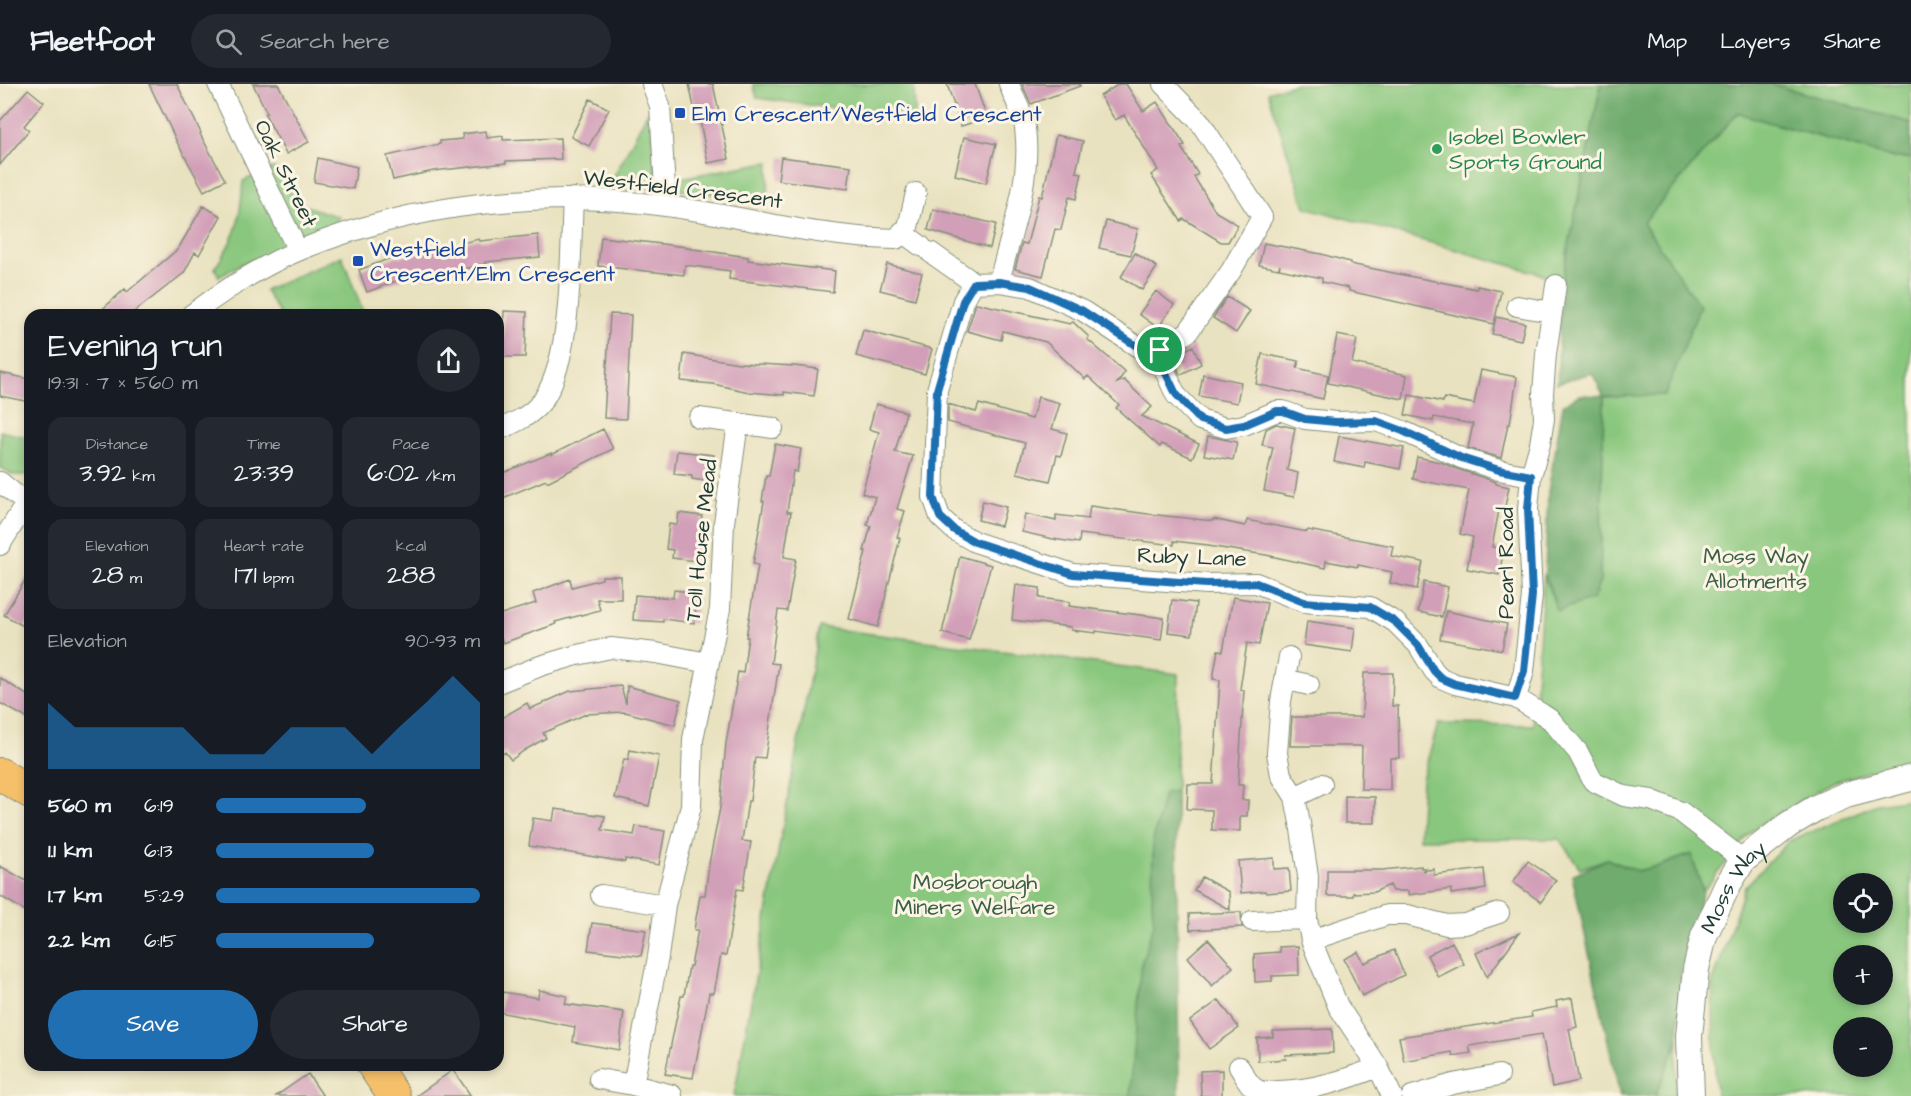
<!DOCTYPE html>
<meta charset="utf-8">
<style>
:root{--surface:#171b24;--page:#242831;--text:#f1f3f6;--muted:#9ea1a6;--line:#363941;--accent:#1f6fb2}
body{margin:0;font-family:"Architects Daughter",sans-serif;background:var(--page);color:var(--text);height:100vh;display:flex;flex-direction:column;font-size:22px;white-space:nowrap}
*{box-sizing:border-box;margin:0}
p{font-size:20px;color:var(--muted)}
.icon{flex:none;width:33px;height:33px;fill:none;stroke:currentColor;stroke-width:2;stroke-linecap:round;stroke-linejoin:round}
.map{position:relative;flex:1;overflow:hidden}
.details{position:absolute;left:24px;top:225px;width:480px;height:762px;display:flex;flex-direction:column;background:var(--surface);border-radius:18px;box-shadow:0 3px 9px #0003}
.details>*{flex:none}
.buttons{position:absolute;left:1833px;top:789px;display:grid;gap:12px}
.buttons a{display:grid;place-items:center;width:60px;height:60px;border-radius:50%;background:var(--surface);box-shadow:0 3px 9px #0003;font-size:30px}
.pin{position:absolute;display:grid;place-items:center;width:51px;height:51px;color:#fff;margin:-26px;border:3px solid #fff;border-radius:50%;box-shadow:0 2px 6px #0007}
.round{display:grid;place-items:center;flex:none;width:63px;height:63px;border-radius:32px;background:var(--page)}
.summary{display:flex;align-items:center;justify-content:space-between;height:102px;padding:0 24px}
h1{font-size:33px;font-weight:600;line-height:45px}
.metrics{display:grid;grid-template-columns:repeat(3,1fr);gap:9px;height:102px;padding:6px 24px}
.metrics div{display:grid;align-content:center;border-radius:15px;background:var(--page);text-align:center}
.metrics b{font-size:26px;font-weight:600}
.metrics small{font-size:16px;font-weight:400}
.metrics p{font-size:16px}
.chart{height:168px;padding:12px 24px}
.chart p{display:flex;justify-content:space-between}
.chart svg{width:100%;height:108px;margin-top:6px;fill:var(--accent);opacity:.7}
.cta{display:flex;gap:12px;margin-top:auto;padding:12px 24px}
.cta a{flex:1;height:69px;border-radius:36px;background:var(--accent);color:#fff;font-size:24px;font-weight:600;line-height:69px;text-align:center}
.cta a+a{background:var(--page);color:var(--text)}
ul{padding:0 24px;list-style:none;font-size:20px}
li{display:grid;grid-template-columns:96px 72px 1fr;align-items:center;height:45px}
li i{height:15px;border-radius:8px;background:var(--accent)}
header{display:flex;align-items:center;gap:36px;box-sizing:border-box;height:84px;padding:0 30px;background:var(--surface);border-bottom:2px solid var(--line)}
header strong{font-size:28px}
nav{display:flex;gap:33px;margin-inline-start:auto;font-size:21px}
.search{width:420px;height:54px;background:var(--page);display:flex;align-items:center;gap:15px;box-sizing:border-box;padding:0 21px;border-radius:33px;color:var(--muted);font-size:22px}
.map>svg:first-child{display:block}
</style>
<header>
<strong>Fleetfoot</strong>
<div class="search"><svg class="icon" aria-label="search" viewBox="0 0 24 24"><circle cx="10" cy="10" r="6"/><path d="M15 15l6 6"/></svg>Search here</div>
<nav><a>Map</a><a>Layers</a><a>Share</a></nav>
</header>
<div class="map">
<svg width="1911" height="1012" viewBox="0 0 1911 1012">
<rect width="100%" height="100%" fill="#fcf5e5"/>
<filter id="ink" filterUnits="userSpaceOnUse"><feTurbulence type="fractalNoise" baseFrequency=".0167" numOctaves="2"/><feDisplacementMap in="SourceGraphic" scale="12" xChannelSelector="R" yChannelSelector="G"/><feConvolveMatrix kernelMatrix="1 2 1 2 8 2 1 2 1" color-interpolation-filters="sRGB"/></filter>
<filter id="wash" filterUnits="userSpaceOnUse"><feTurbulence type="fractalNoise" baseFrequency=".008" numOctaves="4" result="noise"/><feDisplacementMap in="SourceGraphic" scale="24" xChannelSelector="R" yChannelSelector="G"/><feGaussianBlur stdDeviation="1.35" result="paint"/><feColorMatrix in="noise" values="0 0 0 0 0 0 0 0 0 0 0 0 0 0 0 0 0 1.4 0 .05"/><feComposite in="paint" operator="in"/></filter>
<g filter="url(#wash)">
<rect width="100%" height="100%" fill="#e9e2c0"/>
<path fill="#8ac77e" stroke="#548259" stroke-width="1.5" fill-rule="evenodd" d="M 753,0 L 914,0 L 915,35 L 757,14 Z
M 1293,0 L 1601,0 L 1562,196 L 1305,123 L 1268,8 Z
M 1771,0 L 1911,0 L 1911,39 Z
M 647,29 L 652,42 L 656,88 L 685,93 L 769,78 L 768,119 L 695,107 L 608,104 Z
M 1737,29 L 1894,74 L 1911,74 L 1911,676 L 1833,698 L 1754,744 L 1703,807 L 1691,770 L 1662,781 L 1637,787 L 1607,775 L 1580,784 L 1559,755 L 1419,755 L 1422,695 L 1438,640 L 1533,641 L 1544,490 L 1557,527 L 1600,497 L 1604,313 L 1643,139 Z
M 273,84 L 280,88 L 297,119 L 339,133 L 334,143 L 266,172 L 241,180 L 219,193 L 215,184 C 238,149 240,138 243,97 Z
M 342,172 L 364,231 L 280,231 L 265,206 Z
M 0,347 L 30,354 L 30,388 L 26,391 L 13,391 L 0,383 Z
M 819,543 L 1178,590 L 1176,692 L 1177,841 L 1156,1012 L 734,1012 Z
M 1911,715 L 1911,1012 L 1716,1012 L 1712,900 L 1745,803 L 1789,757 L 1877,720 ZM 1844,800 L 1882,800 L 1882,838 L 1844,838 ZM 1844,872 L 1882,872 L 1882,910 L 1844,910 ZM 1844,944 L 1882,944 L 1882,982 L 1844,982 Z
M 1678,957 L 1675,1012 L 1655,1012 Z"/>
<path fill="#6fac6d" stroke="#477450" stroke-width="1.5" d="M 1601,0 L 1771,0 L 1911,39 L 1911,74 L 1894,74 L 1737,29 L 1643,139 L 1700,222 L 1665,311 L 1604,313 L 1600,497 L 1593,515 L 1557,527 L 1545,490 L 1548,408 L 1563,321 L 1579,311 L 1604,312 L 1592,289 L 1557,299 L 1562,196 Z
M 1176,707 L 1179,1012 L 1130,1012 L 1142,877 L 1154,840 L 1152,822 L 1153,757 L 1164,709 Z
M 1691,770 L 1703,807 L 1682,883 L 1678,957 L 1655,1012 L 1620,1012 L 1572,791 L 1607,775 L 1637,787 L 1662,781 Z"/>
<g id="blocks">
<path fill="#d29fb8" d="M 149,0 L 177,0 L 201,49 L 200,50 L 225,96 L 204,107 L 177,58 Z
M 253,0 L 278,0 L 309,58 L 286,70 L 265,30 L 267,29 Z
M 689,0 L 713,0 L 729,75 L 708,79 L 700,37 L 697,37 Z
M 947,0 L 975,0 L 987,34 L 961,42 Z
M 1022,0 L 1080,0 L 1080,2 L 1031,20 Z
M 1119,0 L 1126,0 L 1143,27 L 1157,18 L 1185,61 L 1181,63 L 1198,90 L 1194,93 L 1216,128 L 1238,141 L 1228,158 L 1221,158 L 1184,135 L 1181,137 L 1151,91 L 1158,86 L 1124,31 L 1115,36 L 1100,12 Z
M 28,5 L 44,18 L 24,42 L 29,46 L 0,81 L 0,37 Z
M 590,15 L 609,25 L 589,62 L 571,53 Z
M 486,47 L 487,54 L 503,52 L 503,56 L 560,54 L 561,75 L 506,77 L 506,79 L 433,87 L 393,96 L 387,72 L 440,60 L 440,57 L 463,55 L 462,50 Z
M 1056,51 L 1083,57 L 1076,88 L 1082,89 L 1076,115 L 1069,113 L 1061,146 L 1055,145 L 1043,192 L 1015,185 L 1022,159 L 1027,160 L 1039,112 L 1042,113 Z
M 964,53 L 996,60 L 986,99 L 955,91 Z
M 781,73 L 851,82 L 848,105 L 778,96 Z
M 318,74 L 357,83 L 353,105 L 314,98 Z
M 203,122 L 221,132 L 199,171 L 195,168 L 184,189 L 130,231 L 96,231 L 125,205 L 127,208 L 178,165 Z
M 933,125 L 996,140 L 990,164 L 928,146 Z
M 1106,137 L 1138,145 L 1131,171 L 1099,164 Z
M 538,151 L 540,173 L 485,178 L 485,180 L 425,194 L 423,187 L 367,208 L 359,186 L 399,171 L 400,173 L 479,155 L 480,157 Z
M 601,153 L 687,163 L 687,164 L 748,173 L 748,176 L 835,187 L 833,208 L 729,195 L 730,187 L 685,181 L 684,191 L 598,182 Z
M 1264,159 L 1321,170 L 1350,178 L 1350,180 L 1408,192 L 1477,205 L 1477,202 L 1501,207 L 1494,240 L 1349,207 L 1349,204 L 1322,198 L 1322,194 L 1279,185 L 1280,181 L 1278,185 L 1259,181 Z
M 1135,169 L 1157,183 L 1142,206 L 1121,193 Z
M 887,180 L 922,189 L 915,215 L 880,206 Z
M 1156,207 L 1174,221 L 1158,244 L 1139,230 Z
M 1227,213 L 1250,227 L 1236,249 L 1213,234 Z
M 976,219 L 1070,240 L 1073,238 L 1089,253 L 1087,255 L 1125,288 L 1117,299 L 1124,296 L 1152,323 L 1142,332 L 1199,360 L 1192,374 L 1162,360 L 1160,363 L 1116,324 L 1119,321 L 1088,292 L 1085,295 L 1046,258 L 1003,247 L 1001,256 L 967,247 Z
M 504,227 L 527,228 L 525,273 L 503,273 Z
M 610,230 L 631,231 L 626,335 L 604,334 Z
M 1496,233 L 1525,239 L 1521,256 L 1492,250 Z
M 863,246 L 932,265 L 925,290 L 856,272 Z
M 1337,251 L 1357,255 L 1352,279 L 1407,291 L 1403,315 L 1328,299 Z
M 1193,262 L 1201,280 L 1180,291 L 1173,272 Z
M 684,270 L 739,279 L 794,282 L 818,285 L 814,312 L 784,308 L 784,311 L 749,308 L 713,300 L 681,297 Z
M 1262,270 L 1299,277 L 1297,284 L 1328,291 L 1323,315 L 1256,300 Z
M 1481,286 L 1517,293 L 1510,340 L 1508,340 L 1501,374 L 1468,364 L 1473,340 L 1434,333 L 1433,337 L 1405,331 L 1409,311 L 1443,318 L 1444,314 L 1474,320 Z
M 0,289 L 30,295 L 30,318 L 0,312 Z
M 1203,290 L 1241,298 L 1237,319 L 1199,312 Z
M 1038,313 L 1060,319 L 1052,345 L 1067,349 L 1061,372 L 1057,371 L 1050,397 L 1017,389 L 1025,359 L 948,338 L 948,320 L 976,328 L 979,320 L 1032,335 Z
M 876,320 L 906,328 L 895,368 L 913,372 L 897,425 L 905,427 L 897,453 L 900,454 L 878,543 L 849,535 L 866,467 L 864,467 L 871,442 L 867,441 L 875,413 L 862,409 L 879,348 L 869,345 Z
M 1276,340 L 1295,344 L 1287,386 L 1298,389 L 1294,413 L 1264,407 L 1273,363 L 1262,361 L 1266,345 Z
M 603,345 L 613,365 L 547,398 L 546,396 L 498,416 L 498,391 L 551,369 L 551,371 Z
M 1208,352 L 1237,358 L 1233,376 L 1204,371 Z
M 1339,352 L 1404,364 L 1400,385 L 1365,378 L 1364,384 L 1334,378 Z
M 775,360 L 801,365 L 797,388 L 793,387 L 787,428 L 791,428 L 784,473 L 796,475 L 787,527 L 778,526 L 771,579 L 779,580 L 765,674 L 755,673 L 750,717 L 748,717 L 742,757 L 751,758 L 743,806 L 737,805 L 726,872 L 721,871 L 714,909 L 709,909 L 693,994 L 665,990 L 681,912 L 684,912 L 689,882 L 691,882 L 698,846 L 694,846 L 700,811 L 705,811 L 709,780 L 720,724 L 726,659 L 738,588 L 743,589 L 748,553 L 746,553 L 758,481 L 753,480 L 764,417 L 762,417 L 766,392 L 769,392 Z
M 677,367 L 714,371 L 711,398 L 692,395 L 692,392 L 674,390 Z
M 1417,373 L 1440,378 L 1457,385 L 1496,398 L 1496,400 L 1509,403 L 1504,427 L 1499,426 L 1492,463 L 1504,465 L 1499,491 L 1467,485 L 1473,453 L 1460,450 L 1469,406 L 1413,395 Z
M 983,417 L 1006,423 L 1001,442 L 978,436 Z
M 1090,422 L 1148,430 L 1213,437 L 1213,435 L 1245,442 L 1247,436 L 1307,448 L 1308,446 L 1393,462 L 1391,472 L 1423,478 L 1417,505 L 1390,499 L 1392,488 L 1358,481 L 1358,483 L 1326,477 L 1325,484 L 1266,471 L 1208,462 L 1208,461 L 1174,457 L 1174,461 L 1080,450 L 1079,459 L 1053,455 L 1022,448 L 1025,430 L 1056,437 L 1056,431 L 1088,435 Z
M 679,429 L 702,432 L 696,477 L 672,474 L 673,466 L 666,465 L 669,440 L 677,441 Z
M 960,472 L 991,481 L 969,556 L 942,549 Z
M 30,488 L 30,535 L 25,543 L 4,531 Z
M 602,492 L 621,492 L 621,515 L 597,515 L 600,526 L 555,538 L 556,540 L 503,559 L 498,546 L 498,531 L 536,519 L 533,509 L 570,495 L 572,503 L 602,495 Z
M 1424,498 L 1448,503 L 1442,533 L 1418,528 Z
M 1016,501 L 1040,504 L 1039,514 L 1070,518 L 1069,522 L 1164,534 L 1161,556 L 1096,547 L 1096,549 L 1071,546 L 1071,543 L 1012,536 Z
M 674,506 L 698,509 L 694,539 L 663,535 L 663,538 L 633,536 L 635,511 L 673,514 Z
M 1233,513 L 1267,519 L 1259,561 L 1247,559 L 1240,605 L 1244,606 L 1238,701 L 1243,701 L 1242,716 L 1248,716 L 1247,732 L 1240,732 L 1240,747 L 1212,746 L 1212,726 L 1187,725 L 1188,700 L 1213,700 L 1220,596 L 1213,595 L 1218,566 L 1223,567 Z
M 1172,516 L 1196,519 L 1192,551 L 1168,548 Z
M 1446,527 L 1507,540 L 1502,566 L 1440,555 Z
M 1307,537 L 1355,544 L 1352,568 L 1304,561 Z
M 1364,589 L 1393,589 L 1392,622 L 1398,622 L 1399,674 L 1390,674 L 1390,706 L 1361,705 L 1362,662 L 1290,662 L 1292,633 L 1362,633 Z
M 0,594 L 30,613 L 30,636 L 0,619 Z
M 621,602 L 626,620 L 627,602 L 681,616 L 675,641 L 625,628 L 586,630 L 543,649 L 546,654 L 525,666 L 511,676 L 505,668 L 498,674 L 498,636 L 527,619 L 530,625 L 570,607 Z
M 630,666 L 659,672 L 649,722 L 615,714 L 624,675 L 628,676 Z
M 1345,712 L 1375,713 L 1375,739 L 1345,739 Z
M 555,725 L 605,732 L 602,746 L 634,751 L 636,742 L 665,747 L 659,781 L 625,775 L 625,778 L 529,762 L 533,734 L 553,737 Z
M 1274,774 L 1274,785 L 1289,784 L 1291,807 L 1266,809 L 1265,807 L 1241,809 L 1238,777 Z
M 1528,777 L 1556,796 L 1541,818 L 1513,798 Z
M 0,782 L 30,799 L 30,830 L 0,812 Z
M 1421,782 L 1421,784 L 1426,784 L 1422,787 L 1434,785 L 1434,791 L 1484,785 L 1486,805 L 1451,810 L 1451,805 L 1408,811 L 1408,807 L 1393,807 L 1390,801 L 1374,808 L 1353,809 L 1353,812 L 1327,812 L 1327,786 L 1382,786 Z
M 1202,793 L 1229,808 L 1230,826 L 1194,806 Z
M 1241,828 L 1242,843 L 1190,846 L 1189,830 Z
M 592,839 L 646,846 L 641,872 L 588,866 Z
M 1519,849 L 1487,893 L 1476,869 Z
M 1208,855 L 1233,883 L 1212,902 L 1188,873 Z
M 1452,858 L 1464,880 L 1438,893 L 1427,871 Z
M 1298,862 L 1299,891 L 1272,892 L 1272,897 L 1255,898 L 1254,870 L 1280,868 L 1279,863 Z
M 1394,866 L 1404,891 L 1362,912 L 1344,875 L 1358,868 L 1364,879 Z
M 539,906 L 567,912 L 565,920 L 624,928 L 619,966 L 573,958 L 575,943 L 499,928 L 503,908 L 538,914 Z
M 1572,914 L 1577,943 L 1569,945 L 1579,997 L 1552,1003 L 1542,950 L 1469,962 L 1471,969 L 1453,972 L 1452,968 L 1404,977 L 1399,953 L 1532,933 L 1531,928 L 1557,923 L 1556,917 Z
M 1219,916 L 1239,944 L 1209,965 L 1190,937 Z
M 1332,945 L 1333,969 L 1285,971 L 1286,975 L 1258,977 L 1257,954 L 1273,953 L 1273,947 Z
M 453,986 L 471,1012 L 416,1012 Z
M 1222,986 L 1222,1012 L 1201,1012 L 1200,987 Z
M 308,990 L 323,1012 L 276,1012 Z"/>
</g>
</g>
<g filter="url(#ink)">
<use href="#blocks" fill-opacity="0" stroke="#84907a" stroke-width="1.5"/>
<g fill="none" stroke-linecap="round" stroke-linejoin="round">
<g stroke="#84907a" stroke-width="22">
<path id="minor" d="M 218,0 L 298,167
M 652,0 L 660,22 L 666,122
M 902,148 L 921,162
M 930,168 L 974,199
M 999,198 C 1011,147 1032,97 1025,44 C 1023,29 1014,14 1009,0
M 1517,222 L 1552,228
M 191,231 C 224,206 261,182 300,166 C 414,119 544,105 666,122 C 743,132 819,154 896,155 L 908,143 L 916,109
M 1160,266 L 1138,263 L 1083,227 L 1030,203 L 999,198 L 974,199 L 963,217 L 937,306 L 933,413 L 940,433 L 954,446 L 975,458 L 1073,490 L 1207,500 L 1256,499 L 1304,518 L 1370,523 L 1395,538 L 1418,561 L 1434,587 L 1441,594 L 1455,600 L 1516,614 L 1542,630 L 1551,636 L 1578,668 L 1593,697 L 1624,712 L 1651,716 L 1681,728 L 1743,776
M 1160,266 L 1164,285 L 1176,311 L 1200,336 L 1226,344 L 1244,341 L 1277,327 L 1283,327 L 1305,335 L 1336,338 L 1376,337 L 1403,347 L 1461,374 L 1499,386 L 1531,392
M 1160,266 L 1188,248 L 1231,187 L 1262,133 L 1200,38 L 1163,0
M 699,334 L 773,344
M 498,346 C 512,340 526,334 537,323 C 574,286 570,167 573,114
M 0,398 L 26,419
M 0,461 L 30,413
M 1289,573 L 1281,617 L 1277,669 L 1281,691 L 1295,713 L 1300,739 L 1308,792 L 1307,835 L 1311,856 L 1338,922 L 1378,983 L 1392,1012
M 1284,595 L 1309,601
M 498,599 L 540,582 L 577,571 L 611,564 L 656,569 L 708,579
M 1516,614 L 1524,587 L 1532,511 L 1528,425 L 1531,392 L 1540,360 L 1544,335 L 1543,310 L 1546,270 L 1556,201
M 1295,713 L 1322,700
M 601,811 L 665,821
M 1252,837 L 1307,835
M 1311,856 L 1387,831 L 1407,831 L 1447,841 L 1465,840 L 1499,829
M 1239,983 C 1244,990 1248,1001 1256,1005 C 1262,1009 1272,1008 1279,1007 C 1315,1006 1345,996 1378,983
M 599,995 L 633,1001
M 672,1011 L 633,1001 L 658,873 L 665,821 L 691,722 L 693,655 L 720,525 L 724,439 L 738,339
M 1412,1012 L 1453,1000 L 1499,991"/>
</g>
<g stroke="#84907a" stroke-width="28">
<g id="tertiary">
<path id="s1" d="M 1691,1012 L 1689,952 L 1696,885 L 1704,852 L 1727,802 L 1743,776 L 1788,741 L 1816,724 L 1846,711 L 1911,694"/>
</g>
</g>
<g stroke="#84907a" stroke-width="34">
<path id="primary" d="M 0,690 L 30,708
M 373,981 L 394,1012"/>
</g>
<use href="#minor" stroke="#fff" stroke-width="20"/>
<use href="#tertiary" stroke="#fff" stroke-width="26"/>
<use href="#primary" stroke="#f6c06b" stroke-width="32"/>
</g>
</g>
<g fill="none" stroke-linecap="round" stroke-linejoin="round" filter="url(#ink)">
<g stroke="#fff" stroke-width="12">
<path id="route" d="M 999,198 L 1030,203 L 1083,227 L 1138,263 L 1160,266 L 1164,285 L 1176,310 L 1200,336 L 1226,344 L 1244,341 L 1277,327 L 1283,327 L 1305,335 L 1336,338 L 1376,337 L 1403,347 L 1461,374 L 1499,386 L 1531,392 L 1528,425 L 1532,511 L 1524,587 L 1515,614 L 1455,600 L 1441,594 L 1434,587 L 1418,561 L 1395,538 L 1370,523 L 1304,518 L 1256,499 L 1206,500 L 1073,490 L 975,458 L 954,446 L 940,433 L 933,413 L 937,306 L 963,217 L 974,199 Z"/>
</g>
<use href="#route" stroke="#1f6fb2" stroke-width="8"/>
</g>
<g fill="#1a4fb4" stroke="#fcf5e5" stroke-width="2">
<rect x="674" y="23" width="12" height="12" rx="3"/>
<rect x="352" y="171" width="12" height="12" rx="3"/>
</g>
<circle fill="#2e9e5b" stroke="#fcf5e5" stroke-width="2" cx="1437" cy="65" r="6"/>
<g text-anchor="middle" stroke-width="6" stroke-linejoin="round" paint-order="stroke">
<g font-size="22" fill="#164399" stroke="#fcf5e5" text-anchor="start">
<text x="692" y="37">Elm Crescent/Westfield Crescent</text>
<text x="370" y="172">Westfield<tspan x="370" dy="25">Crescent/Elm Crescent</tspan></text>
</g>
<g font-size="22" fill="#27864d" stroke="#fcf5e5" text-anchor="start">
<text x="1449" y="60">Isobel Bowler<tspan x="1449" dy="25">Sports Ground</tspan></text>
</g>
<g font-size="22" fill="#1f3d34" stroke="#fcf5e5">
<text transform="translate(287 89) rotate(64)" y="8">Oak Street</text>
<text transform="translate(683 104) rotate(7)" y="8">Westfield Crescent</text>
<text transform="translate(700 456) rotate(-84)" y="8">Toll House Mead</text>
<text transform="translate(1192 472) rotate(2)" y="8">Ruby Lane</text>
<text transform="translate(1505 479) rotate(-90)" y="8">Pearl Road</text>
<text dy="8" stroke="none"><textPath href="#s1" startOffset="219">Moss Way</textPath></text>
</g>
<g font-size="22" fill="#3a6046" stroke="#fcf5e5">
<text x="1756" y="479">Moss Way<tspan x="1756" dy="25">Allotments</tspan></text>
<text x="975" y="805">Mosborough<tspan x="975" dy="25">Miners Welfare</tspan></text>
</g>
</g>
</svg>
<div class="buttons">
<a><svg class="icon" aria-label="locate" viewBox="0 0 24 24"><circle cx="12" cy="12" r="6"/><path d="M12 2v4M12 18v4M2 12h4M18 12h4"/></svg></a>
<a>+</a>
<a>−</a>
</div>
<div class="pin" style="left:1160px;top:266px;background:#1e9e55"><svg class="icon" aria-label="arrive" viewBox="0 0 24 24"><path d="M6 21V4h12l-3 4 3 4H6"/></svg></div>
<section class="details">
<div class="summary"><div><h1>Evening run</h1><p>19:31 · 7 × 560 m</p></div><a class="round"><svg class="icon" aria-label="share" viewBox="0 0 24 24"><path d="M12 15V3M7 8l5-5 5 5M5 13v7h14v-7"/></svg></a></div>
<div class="metrics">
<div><p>Distance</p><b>3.92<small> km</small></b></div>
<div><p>Time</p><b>23:39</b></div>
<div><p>Pace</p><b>6:02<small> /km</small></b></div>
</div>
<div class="metrics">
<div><p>Elevation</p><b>28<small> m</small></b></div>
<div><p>Heart rate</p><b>171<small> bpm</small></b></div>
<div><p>kcal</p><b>288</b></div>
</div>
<div class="chart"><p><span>Elevation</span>90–93 m</p>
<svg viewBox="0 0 160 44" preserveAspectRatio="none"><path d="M0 44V17L10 27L20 27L30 27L40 27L50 27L60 38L70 38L80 38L90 27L100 27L110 27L120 38L130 27L140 17L150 6L160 17V44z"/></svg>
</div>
<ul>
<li><b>560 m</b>6:19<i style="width:57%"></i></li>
<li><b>1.1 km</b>6:13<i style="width:60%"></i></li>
<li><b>1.7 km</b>5:29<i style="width:100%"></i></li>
<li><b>2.2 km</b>6:15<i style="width:60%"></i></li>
</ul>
<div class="cta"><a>Save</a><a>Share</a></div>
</section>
</div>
